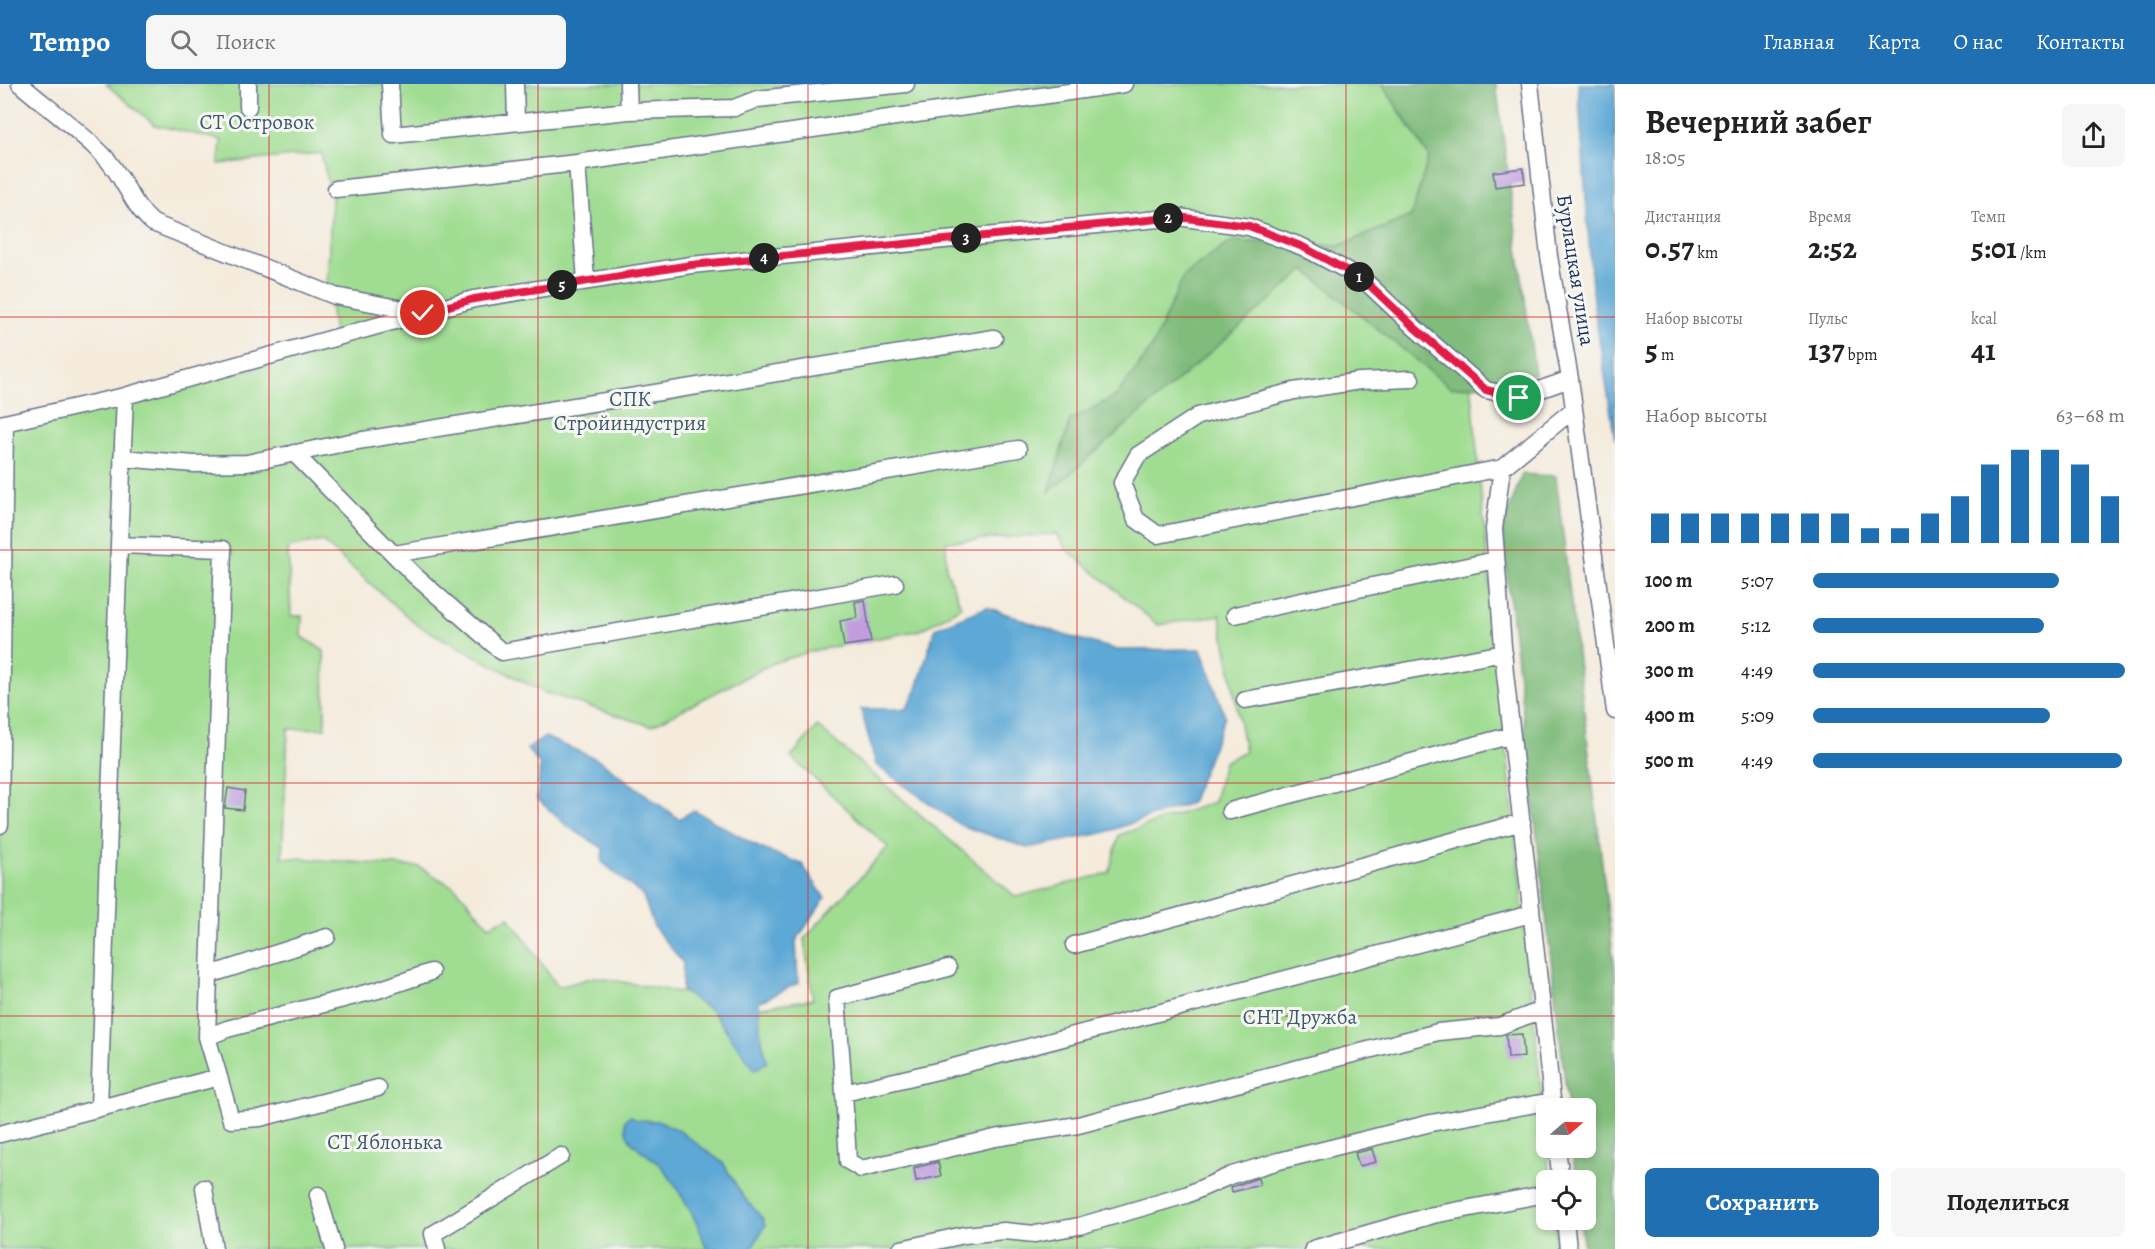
<!DOCTYPE html>
<html lang="ru">
<meta charset="utf-8">
<style>
:root{--surface:#fff;--page:#f6f6f6;--text:#222;--muted:#767676;--accent:#1f6fb2}
body{margin:0;font-family:Alegreya,serif;background:var(--page);color:var(--text);height:100vh;display:flex;flex-direction:column;font-size:22px;white-space:nowrap}
*{box-sizing:border-box;margin:0}
p{font-size:20px;color:var(--muted)}
.icon{flex:none;width:33px;height:33px;fill:none;stroke:currentColor;stroke-width:2;stroke-linecap:round;stroke-linejoin:round}
.map{position:relative;flex:1;overflow:hidden}
.drawer{display:flex;flex-direction:column;background:var(--surface);width:540px}
.drawer>*{flex:none}
.needle{width:39px;rotate:70deg}
.buttons{position:absolute;left:1536px;top:1014px;display:grid;gap:12px}
.buttons a{display:grid;place-items:center;width:60px;height:60px;border-radius:9px;background:var(--surface);box-shadow:0 3px 9px #0003;font-size:30px}
.pin{position:absolute;display:grid;place-items:center;width:51px;height:51px;color:#fff;margin:-26px;border:3px solid #fff;border-radius:50%;box-shadow:0 2px 6px #0007}
.km{position:absolute;width:30px;height:30px;margin:-15px;border-radius:50%;background:#222;color:#fff;font-size:16px;line-height:30px;text-align:center}
.round{display:grid;place-items:center;flex:none;width:63px;height:63px;border-radius:9px;background:var(--page)}
.summary{display:flex;align-items:center;justify-content:space-between;height:102px;padding:0 30px}
h1{font-size:33px;font-weight:700;line-height:45px}
.metrics{display:grid;grid-template-columns:repeat(3,1fr);gap:9px;height:102px;padding:6px 30px}
.metrics div{display:grid;align-content:center}
.metrics b{font-size:30px;font-weight:700}
.metrics small{font-size:16px;font-weight:400}
.metrics p{font-size:16px}
.chart{height:168px;padding:12px 30px}
.chart p{display:flex;justify-content:space-between}
.chart svg{width:100%;height:108px;margin-top:6px;stroke:var(--accent);stroke-width:6}
.action{display:flex;gap:12px;margin-top:auto;padding:12px 30px}
.action a{flex:1;height:69px;border-radius:9px;background:var(--accent);color:#fff;font-size:24px;font-weight:700;line-height:69px;text-align:center}
.action a+a{background:var(--page);color:var(--text)}
ul{padding:0 30px;list-style:none;font-size:20px}
li{display:grid;grid-template-columns:96px 72px 1fr;align-items:center;height:45px}
li i{height:15px;border-radius:8px;background:var(--accent)}
header{display:flex;align-items:center;gap:36px;box-sizing:border-box;height:84px;padding:0 30px;background:var(--accent);color:#fff}
header strong{font-size:28px}
nav{display:flex;gap:33px;margin-inline-start:auto;font-size:21px}
.search{width:420px;height:54px;background:var(--page);display:flex;align-items:center;gap:15px;box-sizing:border-box;padding:0 21px;border-radius:9px;color:var(--muted);font-size:22px}
main{display:flex;flex:1;min-height:0}
.map>svg:first-child{display:block}
</style>
<header>
<strong>Tempo</strong>
<div class="search"><svg class="icon" aria-label="search" viewBox="0 0 24 24"><circle cx="10" cy="10" r="6"/><path d="M15 15l6 6"/></svg>Поиск</div>
<nav><a>Главная</a><a>Карта</a><a>О нас</a><a>Контакты</a></nav>
</header>
<main>
<div class="map">
<svg width="1615" height="1165" viewBox="0 0 1615 1165">
<rect width="100%" height="100%" fill="#f6f6f2"/>
<filter id="ink" filterUnits="userSpaceOnUse"><feTurbulence type="fractalNoise" baseFrequency=".0167" numOctaves="2"/><feDisplacementMap in="SourceGraphic" scale="12" xChannelSelector="R" yChannelSelector="G"/><feConvolveMatrix kernelMatrix="1 2 1 2 8 2 1 2 1" color-interpolation-filters="sRGB"/></filter>
<filter id="wash" filterUnits="userSpaceOnUse"><feTurbulence type="fractalNoise" baseFrequency=".008" numOctaves="4" result="noise"/><feDisplacementMap in="SourceGraphic" scale="24" xChannelSelector="R" yChannelSelector="G"/><feGaussianBlur stdDeviation="1.35" result="paint"/><feColorMatrix in="noise" values="0 0 0 0 0 0 0 0 0 0 0 0 0 0 0 0 0 1.4 0 .05"/><feComposite in="paint" operator="in"/></filter>
<g filter="url(#wash)">
<rect width="100%" height="100%" fill="#f4ebdb"/>
<path fill="#a0dd92" stroke="#5e8678" stroke-width="1.5" fill-rule="evenodd" d="M 106,0 L 1382,0 L 1429,72 L 1465,223 L 1478,381 L 1550,1096 L 1546,1096 L 1546,1136 L 1554,1136 L 1557,1165 L 0,1165 L 0,344 L 73,328 L 336,264 L 327,199 L 332,115 L 321,69 L 219,80 L 221,56 L 155,41 ZM 1057,450 L 1066,465 L 1158,541 L 1220,531 L 1245,667 L 1224,678 L 1214,718 L 1119,751 L 1109,789 L 1016,813 L 817,642 L 791,673 L 888,763 L 804,855 L 813,915 L 762,923 L 595,893 L 558,903 L 509,833 L 489,842 L 457,805 L 419,783 L 282,773 L 288,645 L 325,644 L 324,567 L 301,552 L 302,532 L 291,532 L 288,464 L 322,457 L 417,541 L 543,608 L 651,642 L 773,579 L 816,566 L 921,546 L 961,523 L 946,484 L 946,458 Z"/>
<path fill="#80bc7c" stroke="#4e766d" stroke-width="1.5" d="M 1382,0 L 1496,0 L 1535,290 L 1492,300 L 1451,304 L 1305,186 L 1049,408 L 1070,336 L 1116,312 L 1151,265 L 1184,191 L 1232,157 L 1339,162 L 1411,132 L 1429,72 Z
M 1522,390 L 1556,392 L 1615,888 L 1615,1165 L 1584,1165 L 1580,1136 L 1586,1136 L 1586,1096 L 1576,1096 L 1572,1064 L 1586,1064 L 1586,1024 L 1568,1024 L 1502,446 Z"/>
<path fill="#5da8d5" stroke="#3c6c9a" stroke-width="1.5" d="M 1578,0 L 1615,0 L 1615,355 L 1593,217 Z
M 987,523 L 1064,551 L 1118,566 L 1201,565 L 1225,632 L 1191,719 L 1103,749 L 1027,764 L 960,741 L 876,681 L 861,625 L 906,625 L 917,605 L 935,544 Z
M 545,653 L 599,676 L 679,735 L 694,726 L 760,764 L 802,780 L 825,814 L 796,857 L 798,899 L 759,918 L 760,946 L 767,978 L 755,986 L 713,928 L 682,907 L 683,879 L 654,843 L 643,812 L 602,778 L 603,764 L 568,743 L 537,715 L 540,681 L 527,665 Z
M 631,1032 L 636,1036 L 660,1037 L 681,1048 L 723,1079 L 743,1112 L 763,1135 L 765,1142 L 753,1162 L 753,1165 L 708,1165 C 702,1159 703,1152 699,1144 C 690,1125 678,1105 666,1088 C 653,1069 622,1063 625,1036 Z"/>
<g id="blocks">
<path fill="#c19ddf" d="M 1523,84 L 1525,99 L 1495,103 L 1493,88 Z
M 865,516 L 871,558 L 844,562 L 840,537 L 857,534 L 855,518 Z
M 228,704 L 245,707 L 243,726 L 225,724 Z
M 1522,950 L 1524,973 L 1508,974 L 1506,951 Z
M 1372,1065 L 1376,1078 L 1359,1082 L 1355,1069 Z
M 938,1078 L 941,1092 L 916,1097 L 914,1084 Z
M 1258,1094 L 1260,1101 L 1232,1108 L 1231,1103 Z"/>
</g>
</g>
<g filter="url(#ink)">
<use href="#blocks" fill-opacity="0" stroke="#67718a" stroke-width="1.5"/>
<g fill="none" stroke-linecap="round" stroke-linejoin="round">
<g stroke="#67718a" stroke-width="19">
<path id="minor" d="M 20,0 C 48,24 79,46 104,72 C 124,92 131,121 153,139 L 335,212 L 419,228
M 390,0 L 393,51 L 629,27 L 734,24 L 757,15 L 906,0
M 515,0 L 516,38
M 628,0 L 629,27
M 1530,0 L 1549,172 L 1570,295 L 1615,627
M 248,23 L 248,0
M 577,79 L 1124,0
M 336,105 L 577,79 L 586,197
M 1411,295 L 1360,297 L 1294,307 L 1198,332 L 1138,371 L 1122,399 L 1136,435 L 1158,451 L 1502,384
M 0,340 L 125,312 L 474,215 L 691,181 L 1178,133 L 1249,143 L 1303,163 L 1363,195 L 1415,244 L 1486,306 L 1519,313 L 1570,295
M 294,369 L 414,491 L 502,568 L 895,500
M 122,374 L 194,380 L 247,379 L 345,359 L 994,254
M 394,470 L 1018,365
M 1235,531 L 1496,476
M 1245,616 L 1504,569
M 1230,727 L 1512,651
M 0,741 L 5,339
M 1074,861 L 1522,738
M 948,884 L 837,914 L 844,1009 L 946,985 L 1531,830
M 209,891 L 327,853
M 207,953 L 227,945 L 378,906 L 431,888
M 219,993 L 231,1036 L 260,1034 L 378,1004
M 844,1009 L 848,1077 L 861,1085 L 995,1054 L 1078,1041 L 1438,948 L 1500,942 L 1542,926
M 99,1024 L 119,461
M 1553,1024 L 1505,589 L 1494,445 L 1502,384 L 1574,325
M 0,1050 L 219,993 L 207,953 L 223,465 L 119,461 L 125,312
M 1557,1064 L 1561,1096
M 204,1104 L 214,1165
M 318,1111 L 334,1165
M 1565,1136 L 1568,1165
M 437,1165 L 433,1150 L 561,1072
M 901,1165 L 964,1151 L 1004,1147 L 1035,1150 L 1079,1142 L 1186,1111 L 1232,1091 L 1279,1077 L 1431,1039 L 1552,1017
M 1313,1165 L 1433,1131 L 1546,1110"/>
</g>
<use href="#minor" stroke="#fff" stroke-width="16"/>
</g>
</g>
<g fill="none" stroke-linecap="round" stroke-linejoin="round" filter="url(#ink)">
<g stroke="#fff" stroke-width="12">
<path id="route" d="M 423,229 L 474,215 L 691,181 L 1178,133 L 1249,142 L 1303,163 L 1363,195 L 1415,244 L 1486,306 L 1519,314"/>
</g>
<use href="#route" stroke="#e11d48" stroke-width="8"/>
</g>
<path fill="none" stroke="#d62828" stroke-width="1.5" stroke-opacity="0.55" d="M 269,0 L 269,1165M 538,0 L 538,1165M 808,0 L 808,1165M 1077,0 L 1077,1165M 1346,0 L 1346,1165M 0,233 L 1615,233M 0,466 L 1615,466M 0,699 L 1615,699M 0,932 L 1615,932"/>
<g text-anchor="middle" stroke-width="6" stroke-linejoin="round" paint-order="stroke">
<g font-size="21" fill="#3c5a6b" stroke="#f6f6f2">
<text x="257" y="45">СТ Островок</text>
<text x="630" y="322">СПК<tspan x="630" dy="24">Стройиндустрия</tspan></text>
<text x="1300" y="940">СНТ Дружба</text>
<text x="385" y="1065">СТ Яблонька</text>
</g>
<g font-size="21" fill="#1b2f5e" stroke="#f6f6f2">
<text transform="translate(1576 186) rotate(81)" y="7">Бурлацкая улица</text>
</g>
</g>
</svg>
<div class="buttons">
<a><svg class="needle" viewBox="-14 -14 28 28"><path d="M0-13l5 13h-10z" fill="#e53935"/><path d="M0 13l5-13h-10z" fill="#767676"/></svg></a>
<a><svg class="icon" aria-label="locate" viewBox="0 0 24 24"><circle cx="12" cy="12" r="6"/><path d="M12 2v4M12 18v4M2 12h4M18 12h4"/></svg></a>
</div>
<div class="pin" style="left:1519px;top:314px;background:#1e9e55"><svg class="icon" aria-label="arrive" viewBox="0 0 24 24"><path d="M6 21V4h12l-3 4 3 4H6"/></svg></div>
<div class="pin" style="left:423px;top:229px;background:#d93025"><svg class="icon" aria-label="check" viewBox="0 0 24 24"><path d="M5 12l5 5 9-10"/></svg></div>
<b class="km" style="left:1359px;top:193px">1</b>
<b class="km" style="left:1168px;top:134px">2</b>
<b class="km" style="left:966px;top:154px">3</b>
<b class="km" style="left:764px;top:174px">4</b>
<b class="km" style="left:562px;top:201px">5</b>
</div>
<section class="drawer">
<div class="summary"><div><h1>Вечерний забег</h1><p>18:05</p></div><a class="round"><svg class="icon" aria-label="share" viewBox="0 0 24 24"><path d="M12 15V3M7 8l5-5 5 5M5 13v7h14v-7"/></svg></a></div>
<div class="metrics">
<div><p>Дистанция</p><b>0.57<small> km</small></b></div>
<div><p>Время</p><b>2:52</b></div>
<div><p>Темп</p><b>5:01<small> /km</small></b></div>
</div>
<div class="metrics">
<div><p>Набор высоты</p><b>5<small> m</small></b></div>
<div><p>Пульс</p><b>137<small> bpm</small></b></div>
<div><p>kcal</p><b>41</b></div>
</div>
<div class="chart"><p><span>Набор высоты</span>63–68 m</p>
<svg viewBox="0 0 160 44" preserveAspectRatio="none"><path d="M5 44V32M15 44V32M25 44V32M35 44V32M45 44V32M55 44V32M65 44V32M75 44V38M85 44V38M95 44V32M105 44V25M115 44V12M125 44V6M135 44V6M145 44V12M155 44V25"/></svg>
</div>
<ul>
<li><b>100 m</b>5:07<i style="width:79%"></i></li>
<li><b>200 m</b>5:12<i style="width:74%"></i></li>
<li><b>300 m</b>4:49<i style="width:100%"></i></li>
<li><b>400 m</b>5:09<i style="width:76%"></i></li>
<li><b>500 m</b>4:49<i style="width:99%"></i></li>
</ul>
<div class="action"><a>Сохранить</a><a>Поделиться</a></div>
</section>
</main>
